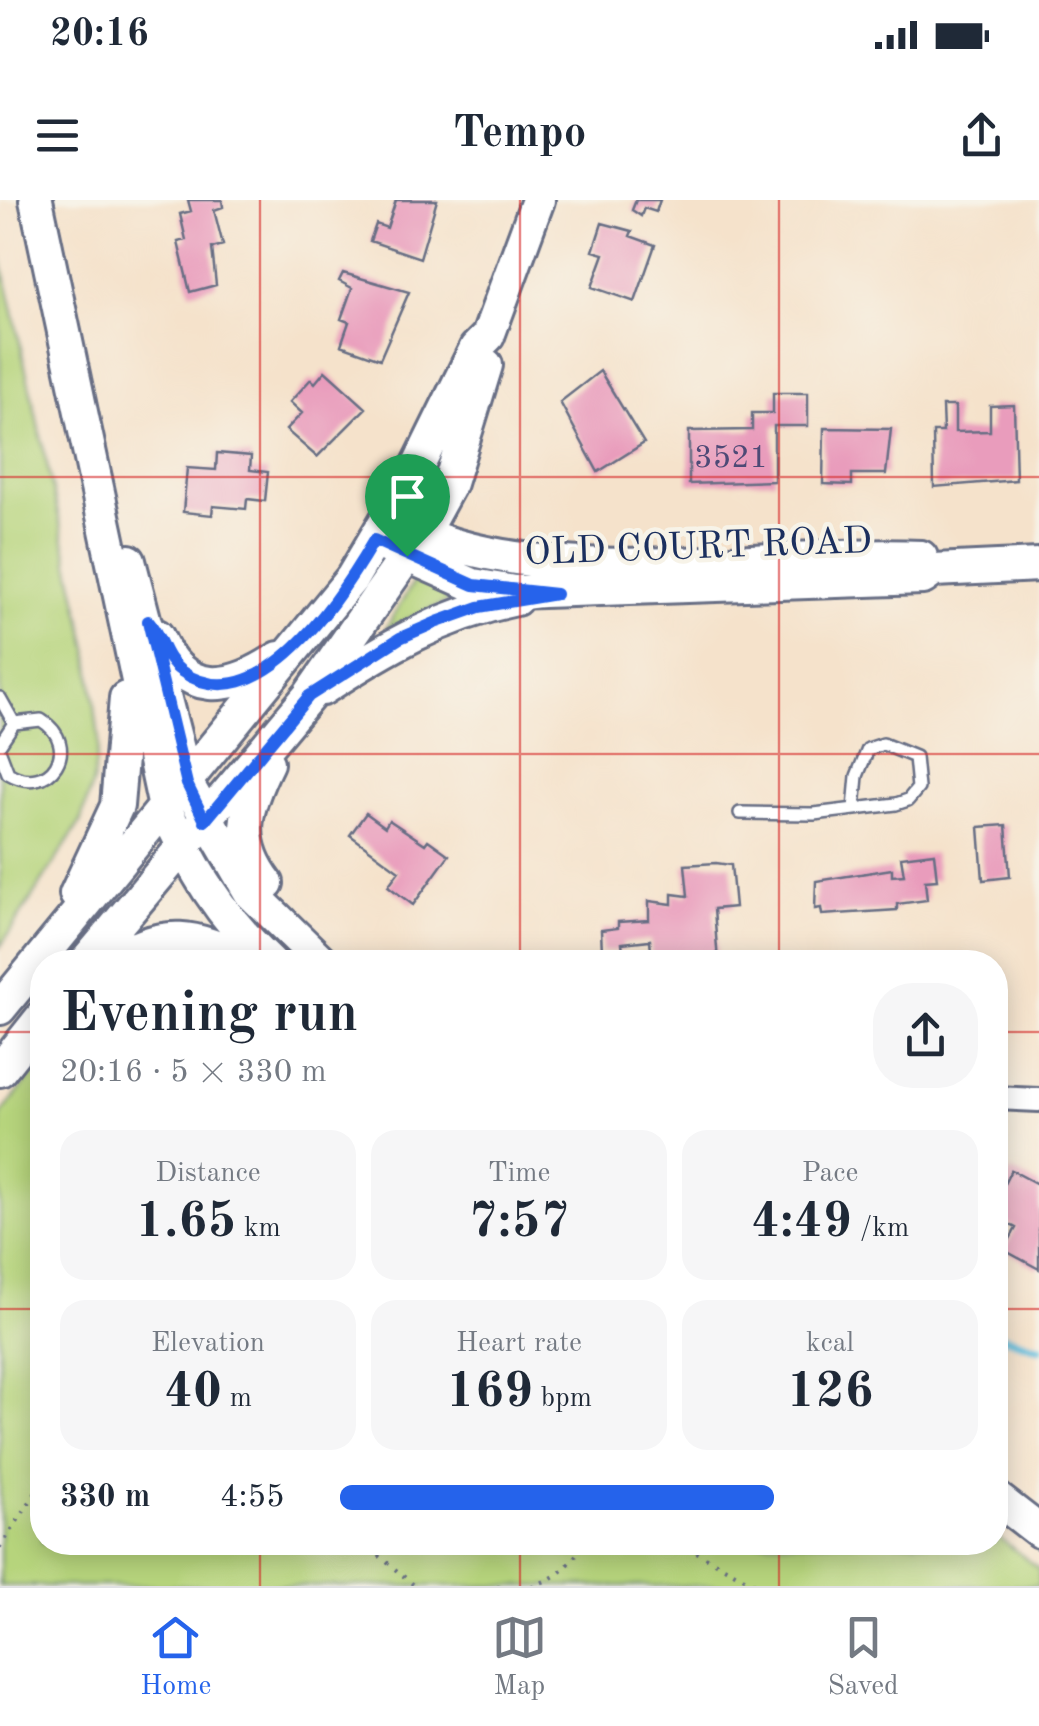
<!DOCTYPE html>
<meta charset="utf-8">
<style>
:root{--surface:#fff;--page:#f6f6f7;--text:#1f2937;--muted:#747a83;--line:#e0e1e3;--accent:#2563eb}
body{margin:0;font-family:"Old Standard TT",serif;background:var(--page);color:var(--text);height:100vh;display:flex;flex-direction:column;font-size:38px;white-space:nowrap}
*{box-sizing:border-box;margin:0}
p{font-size:32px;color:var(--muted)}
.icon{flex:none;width:55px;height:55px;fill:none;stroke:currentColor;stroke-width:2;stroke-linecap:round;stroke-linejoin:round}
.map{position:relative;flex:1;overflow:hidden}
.side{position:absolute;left:30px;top:750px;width:978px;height:605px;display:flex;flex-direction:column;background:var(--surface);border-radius:40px;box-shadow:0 5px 25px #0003}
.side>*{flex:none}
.pin{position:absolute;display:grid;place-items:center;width:85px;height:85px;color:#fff;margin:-102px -42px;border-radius:50% 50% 50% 0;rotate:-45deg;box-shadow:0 0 10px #0007}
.pin .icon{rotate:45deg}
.round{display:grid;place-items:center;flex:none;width:105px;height:105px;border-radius:40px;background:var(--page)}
.head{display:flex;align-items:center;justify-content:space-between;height:170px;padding:0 30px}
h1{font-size:55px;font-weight:800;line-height:75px}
.figures{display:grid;grid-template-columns:repeat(3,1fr);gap:15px;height:170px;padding:10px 30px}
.figures div{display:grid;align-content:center;border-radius:25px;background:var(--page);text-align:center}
.figures b{font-size:50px;font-weight:800}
.figures small{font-size:28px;font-weight:400}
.figures p{font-size:28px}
ul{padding:0 30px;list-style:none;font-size:32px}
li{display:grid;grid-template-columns:160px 120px 1fr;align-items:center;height:75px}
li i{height:25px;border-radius:12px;background:var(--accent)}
.status{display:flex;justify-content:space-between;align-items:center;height:70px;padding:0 50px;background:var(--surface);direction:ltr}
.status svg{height:28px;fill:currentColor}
header{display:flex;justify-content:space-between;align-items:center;height:130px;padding:0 30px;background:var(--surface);font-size:45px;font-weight:800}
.menu{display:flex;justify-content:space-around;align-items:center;height:140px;border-top:2px solid var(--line);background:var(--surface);font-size:28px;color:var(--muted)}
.menu a{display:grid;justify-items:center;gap:5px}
.menu .current{color:var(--accent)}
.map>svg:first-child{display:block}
</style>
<div class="status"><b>20:16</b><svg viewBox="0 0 49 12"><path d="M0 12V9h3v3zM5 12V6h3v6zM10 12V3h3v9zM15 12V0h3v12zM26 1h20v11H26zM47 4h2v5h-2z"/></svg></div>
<header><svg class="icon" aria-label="menu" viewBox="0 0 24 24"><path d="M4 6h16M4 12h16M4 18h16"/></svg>Tempo<svg class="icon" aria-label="share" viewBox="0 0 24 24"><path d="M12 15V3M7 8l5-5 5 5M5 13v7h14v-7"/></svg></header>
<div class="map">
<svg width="1039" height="1386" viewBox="0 0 1039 1386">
<rect width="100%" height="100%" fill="#f7f3e8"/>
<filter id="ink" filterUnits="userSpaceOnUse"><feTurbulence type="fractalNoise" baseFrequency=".01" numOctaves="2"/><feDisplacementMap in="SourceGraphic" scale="20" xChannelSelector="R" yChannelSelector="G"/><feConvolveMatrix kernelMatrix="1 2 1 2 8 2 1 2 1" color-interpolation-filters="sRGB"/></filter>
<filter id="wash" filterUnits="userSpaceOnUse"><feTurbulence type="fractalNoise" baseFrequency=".0048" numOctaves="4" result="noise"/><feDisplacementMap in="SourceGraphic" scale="40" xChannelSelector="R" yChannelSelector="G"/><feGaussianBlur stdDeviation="2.25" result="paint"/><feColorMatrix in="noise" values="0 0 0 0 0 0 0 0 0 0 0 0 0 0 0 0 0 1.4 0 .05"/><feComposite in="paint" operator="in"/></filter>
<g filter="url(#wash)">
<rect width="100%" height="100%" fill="#f5e2cb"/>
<path fill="#b6d47b" stroke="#68826c" stroke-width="2.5" d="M 0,53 L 88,448 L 99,540 L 93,582 L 80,623 L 0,747 Z
M 417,376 L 460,396 L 387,429 L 386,428 Z
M 42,862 L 42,1342 L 995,1342 L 995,1334 L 1039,1369 L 1039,1386 L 0,1386 L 0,916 Z"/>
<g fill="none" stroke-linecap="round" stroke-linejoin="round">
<path stroke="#60bfdf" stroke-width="8" d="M 995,1134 L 1039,1148"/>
</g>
<g id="blocks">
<path fill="#e99cbc" d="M 188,0 L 222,0 L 223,7 L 214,10 L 223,45 L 212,48 L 216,85 L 190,92 L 178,42 L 186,40 L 180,14 L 191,11 Z
M 396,0 L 437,0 L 420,58 L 370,41 L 376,24 L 387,28 Z
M 636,0 L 660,0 L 656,12 L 644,8 L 641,16 L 632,10 Z
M 602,23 L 632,31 L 630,36 L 655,45 L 635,102 L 592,87 L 604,54 L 593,51 Z
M 343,73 L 409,92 L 380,159 L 341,145 L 349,122 L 341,119 L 352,88 L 339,81 Z
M 325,171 L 366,208 L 317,257 L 286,230 L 302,213 L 290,202 L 311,179 L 315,183 Z
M 600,171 L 644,243 L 598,272 L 560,202 Z
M 773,193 L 808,193 L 808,226 L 774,226 L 774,281 L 689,284 L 689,231 L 752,230 L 752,213 L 773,213 Z
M 1014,205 L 1016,280 L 934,287 L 933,232 L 943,232 L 942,206 L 955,206 L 955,232 L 990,231 L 990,206 Z
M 824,228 L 891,229 L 886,274 L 852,274 L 852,285 L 823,284 Z
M 217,253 L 251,256 L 250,270 L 268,272 L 265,301 L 247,299 L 246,309 L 213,306 L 212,315 L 183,312 L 187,268 L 216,270 Z
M 366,613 L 385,627 L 389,620 L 425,644 L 428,640 L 449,655 L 413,705 L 388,686 L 399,671 L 350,635 Z
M 1006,625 L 1010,677 L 983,680 L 979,627 Z
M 934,653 L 937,680 L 925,681 L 927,700 L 897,704 L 897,710 L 822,715 L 821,708 L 815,709 L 816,681 L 892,669 L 892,676 L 904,675 L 901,657 Z
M 716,663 L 731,665 L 735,707 L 714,709 L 718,762 L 652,762 L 650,740 L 622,743 L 623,750 L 602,752 L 601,730 L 618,728 L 618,722 L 649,720 L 649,701 L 672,704 L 672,694 L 688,696 L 685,665 Z
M 1011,970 L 1039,985 L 1039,1069 L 1004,1050 L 1016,1028 L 999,1019 L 995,1026 L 995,989 L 998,983 L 1003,986 Z"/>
</g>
</g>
<g filter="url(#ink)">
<use href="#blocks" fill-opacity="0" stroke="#676e84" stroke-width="2.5"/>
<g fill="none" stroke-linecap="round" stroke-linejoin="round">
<g stroke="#676e84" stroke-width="16">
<path id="service" d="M 0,498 L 14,523
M 0,544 L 14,523 L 41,520 C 83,546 50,598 8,573 L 0,552
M 740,613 L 814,614 L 896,604 L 908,600 L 918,588 L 915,557 L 883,544 L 868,549 L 857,576 L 854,609"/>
</g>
<g stroke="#676e84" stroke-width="28">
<path id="minor" d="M 995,898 L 1039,900"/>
</g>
<g stroke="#676e84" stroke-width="38">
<path id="secondary" d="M 36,0 L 165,608 C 193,670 219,715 270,762
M 405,325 C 535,395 773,350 921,357
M 390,348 L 473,385 L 514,392 L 923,378 L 934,370 L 1039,365
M 129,361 L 187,584 L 250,692 L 322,762
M 157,436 C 184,499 230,491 279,458
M 322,489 C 385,448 441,415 516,399
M 267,563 C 245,608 234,640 267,683
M 76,694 L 117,606 L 126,498
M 86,762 L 309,496 L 422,334 L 450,283 L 486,165
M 113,762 C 162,727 198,735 248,762
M 0,808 L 352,378 L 417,268 L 476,148 L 488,136 L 538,0
M 0,870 L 42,817
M 995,1297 L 1039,1331"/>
</g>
<path stroke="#676e84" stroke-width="4" stroke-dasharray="2.5 8" stroke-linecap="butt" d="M 363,1342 L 415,1386
M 678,1342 L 759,1386
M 0,1348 L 42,1283
M 497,1386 L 501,1386
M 532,1386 C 557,1378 571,1366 584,1342"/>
<use href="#service" stroke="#fff" stroke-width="11"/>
<use href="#minor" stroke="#fff" stroke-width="22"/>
<use href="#secondary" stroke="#fff" stroke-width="32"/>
</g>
</g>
<g fill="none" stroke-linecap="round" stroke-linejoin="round" filter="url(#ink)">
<g stroke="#fff" stroke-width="20">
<path id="route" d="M 374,340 L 474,385 L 556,394 L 479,407 L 437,422 L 400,438 L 309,496 L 205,621 L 187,584 L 148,421 C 162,437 163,458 181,471 C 259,526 342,395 374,340 Z"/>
</g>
<use href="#route" stroke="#2563eb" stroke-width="12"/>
</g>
<path fill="none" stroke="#d62828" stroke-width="2.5" stroke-opacity="0.55" d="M 260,0 L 260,762M 520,0 L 520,762M 779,0 L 779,762M 0,277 L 1039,277M 0,554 L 1039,554M 0,832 L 42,832M 995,832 L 1039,832M 0,1109 L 42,1109M 995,1109 L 1039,1109M 260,1342 L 260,1386M 520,1342 L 520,1386M 779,1342 L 779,1386"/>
<g text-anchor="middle" stroke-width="9" stroke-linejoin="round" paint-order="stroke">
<g font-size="32" fill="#4e4a76">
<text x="731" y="267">3521</text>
</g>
<g font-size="38" fill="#1b2f5e" stroke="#f7f3e8">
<text transform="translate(698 345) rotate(-2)" y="13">OLD COURT ROAD</text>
</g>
</g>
</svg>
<div class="pin" style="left:407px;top:356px;background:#1e9e55"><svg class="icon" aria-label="arrive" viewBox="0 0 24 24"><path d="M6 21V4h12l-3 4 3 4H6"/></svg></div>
<section class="side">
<div class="head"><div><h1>Evening run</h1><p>20:16 · 5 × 330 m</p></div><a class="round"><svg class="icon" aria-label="share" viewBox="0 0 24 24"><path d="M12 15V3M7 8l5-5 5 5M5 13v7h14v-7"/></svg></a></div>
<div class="figures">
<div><p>Distance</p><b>1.65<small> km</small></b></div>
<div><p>Time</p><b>7:57</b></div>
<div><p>Pace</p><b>4:49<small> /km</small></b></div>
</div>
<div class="figures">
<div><p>Elevation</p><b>40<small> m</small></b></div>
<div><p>Heart rate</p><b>169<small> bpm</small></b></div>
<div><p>kcal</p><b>126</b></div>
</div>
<ul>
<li><b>330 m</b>4:55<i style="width:68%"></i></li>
</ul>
</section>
</div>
<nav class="menu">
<a class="current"><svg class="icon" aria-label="home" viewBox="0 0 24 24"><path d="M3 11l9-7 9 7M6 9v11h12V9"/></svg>Home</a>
<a><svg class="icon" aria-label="map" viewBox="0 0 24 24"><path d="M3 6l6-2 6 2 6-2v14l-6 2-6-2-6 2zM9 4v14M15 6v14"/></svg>Map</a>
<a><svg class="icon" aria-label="saved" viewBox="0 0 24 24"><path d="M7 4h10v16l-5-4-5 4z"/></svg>Saved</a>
</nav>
